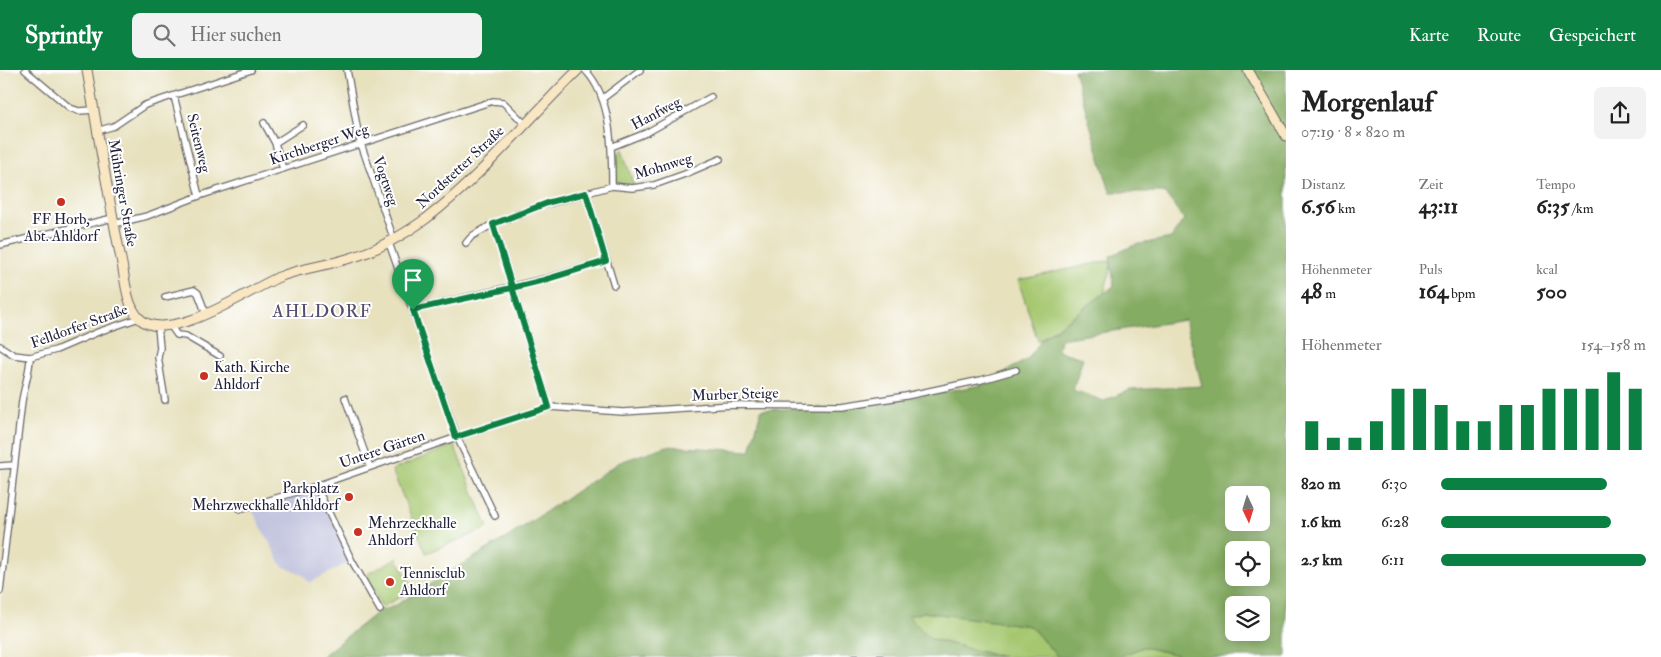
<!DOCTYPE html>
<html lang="de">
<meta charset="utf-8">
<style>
:root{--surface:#fff;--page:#f2f2f2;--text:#222;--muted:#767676;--accent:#0b8043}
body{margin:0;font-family:"IM FELL Double Pica",serif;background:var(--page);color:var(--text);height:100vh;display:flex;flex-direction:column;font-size:19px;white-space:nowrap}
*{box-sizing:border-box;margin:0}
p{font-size:16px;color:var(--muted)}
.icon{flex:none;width:28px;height:28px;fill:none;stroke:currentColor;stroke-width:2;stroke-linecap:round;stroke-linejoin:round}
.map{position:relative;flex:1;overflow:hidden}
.drawer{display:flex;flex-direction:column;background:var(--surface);width:375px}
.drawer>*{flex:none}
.needle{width:32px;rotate:176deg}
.fabs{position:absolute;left:1225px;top:416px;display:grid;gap:10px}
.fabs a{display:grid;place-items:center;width:45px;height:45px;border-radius:8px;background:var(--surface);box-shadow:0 2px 12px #0003;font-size:25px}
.pin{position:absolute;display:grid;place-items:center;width:42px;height:42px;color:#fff;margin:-51px -21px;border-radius:50% 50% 50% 0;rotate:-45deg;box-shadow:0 0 5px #0007}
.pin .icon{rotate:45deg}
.round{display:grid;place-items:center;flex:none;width:52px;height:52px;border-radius:8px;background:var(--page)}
.head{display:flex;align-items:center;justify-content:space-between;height:85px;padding:0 15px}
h1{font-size:28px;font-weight:700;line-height:38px}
.metrics{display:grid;grid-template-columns:repeat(3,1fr);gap:8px;height:85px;padding:5px 15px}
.metrics div{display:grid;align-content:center}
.metrics b{font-size:21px;font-weight:700}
.metrics small{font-size:14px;font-weight:400}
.metrics p{font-size:14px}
.chart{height:140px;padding:10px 15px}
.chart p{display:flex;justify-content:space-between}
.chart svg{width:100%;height:90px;margin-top:5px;stroke:var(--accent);stroke-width:6}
ul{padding:0 15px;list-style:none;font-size:16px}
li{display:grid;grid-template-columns:80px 60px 1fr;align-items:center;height:38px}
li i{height:12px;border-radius:6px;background:var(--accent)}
header{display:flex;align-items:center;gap:30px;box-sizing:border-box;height:70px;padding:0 25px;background:var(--accent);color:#fff}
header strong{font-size:24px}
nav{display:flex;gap:28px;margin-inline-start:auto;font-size:18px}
.search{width:350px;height:45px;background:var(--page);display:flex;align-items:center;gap:12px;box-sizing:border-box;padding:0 18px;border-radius:8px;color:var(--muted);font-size:19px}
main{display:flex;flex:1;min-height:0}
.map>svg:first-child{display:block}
</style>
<header>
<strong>Sprintly</strong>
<div class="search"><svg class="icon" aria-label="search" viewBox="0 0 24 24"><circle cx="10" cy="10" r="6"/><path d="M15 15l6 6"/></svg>Hier suchen</div>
<nav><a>Karte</a><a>Route</a><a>Gespeichert</a></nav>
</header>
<main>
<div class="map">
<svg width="1286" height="587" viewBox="0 0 1286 587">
<rect width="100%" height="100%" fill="#fff"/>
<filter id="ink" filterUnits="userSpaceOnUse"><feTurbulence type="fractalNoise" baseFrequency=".02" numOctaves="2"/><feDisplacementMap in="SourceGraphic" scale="10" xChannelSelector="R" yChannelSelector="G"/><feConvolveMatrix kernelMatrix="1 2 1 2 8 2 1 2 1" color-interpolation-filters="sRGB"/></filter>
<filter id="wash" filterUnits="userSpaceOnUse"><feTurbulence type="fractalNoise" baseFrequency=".0096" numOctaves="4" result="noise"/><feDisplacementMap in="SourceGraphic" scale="20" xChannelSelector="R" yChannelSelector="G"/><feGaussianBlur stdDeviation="1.12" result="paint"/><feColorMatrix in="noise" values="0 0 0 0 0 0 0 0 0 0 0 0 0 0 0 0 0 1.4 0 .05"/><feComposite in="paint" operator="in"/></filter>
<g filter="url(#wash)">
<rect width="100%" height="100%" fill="#e7e1be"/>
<path fill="#c1c2dd" d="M 316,416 L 352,491 L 309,513 L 303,505 L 282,496 L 250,436 Z"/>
<path fill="#a6c76f" stroke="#647455" d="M 622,79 L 634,116 C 629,116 622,116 618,113 C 610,106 614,84 622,79 Z
M 1111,190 C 1112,198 1106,214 1104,224 L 1038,271 L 1018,210 Z
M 454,375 L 488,458 L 426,483 L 392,400 Z
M 397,488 L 414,520 L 382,537 L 365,505 Z
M 924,542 L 1030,556 L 1058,587 L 1002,587 L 931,569 L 908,546 Z
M 1144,577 L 1186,587 L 1117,587 Z"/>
<path fill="#84ac62" stroke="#53674e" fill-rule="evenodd" d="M 1074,0 L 1286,0 L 1286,587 L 1186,587 L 1144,577 L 1117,587 L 1058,587 L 1030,556 L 924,542 L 908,546 L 931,569 L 1002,587 L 321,587 L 380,540 L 385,540 L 396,535 L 511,465 L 620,392 L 667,376 L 750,381 L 761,340 L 860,336 L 982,315 L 1028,289 L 1042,269 L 1114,216 L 1110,186 L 1135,175 L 1171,168 L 1184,149 L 1164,122 L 1110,122 ZM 1185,250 L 1202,316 L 1129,320 L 1104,331 L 1073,320 L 1083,288 L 1058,281 L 1060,269 ZM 1234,425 L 1261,425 L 1261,452 L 1234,452 ZM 1234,480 L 1261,480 L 1261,508 L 1234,508 ZM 1234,535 L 1261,535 L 1261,562 L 1234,562 Z"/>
</g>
<g filter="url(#ink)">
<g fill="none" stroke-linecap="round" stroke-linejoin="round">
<g stroke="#676569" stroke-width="8">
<path id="street" d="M 25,0 L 70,38 L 79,41 L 94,40
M 347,0 L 359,68 L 394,170
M 585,0 C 612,27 612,80 612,116
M 174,26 L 199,126
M 602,29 L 640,0
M 264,53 L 275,73 L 283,99
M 97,61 L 114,56 L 145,35 L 251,0
M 275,73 L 303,55
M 611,77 L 646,63 L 711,27
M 586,123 L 614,215
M 114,154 L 147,146 L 199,126 L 493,31 L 503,32 L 525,54
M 493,154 L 549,337
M 389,173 L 457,367 L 495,446
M 466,173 L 472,166 L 493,154 L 540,136 L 612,116 L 632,118 L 654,115 L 685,104 L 720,89
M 0,175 L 113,148
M 165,227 L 194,220 L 198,223 L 206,244
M 413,240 L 544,209 L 607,191
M 170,255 L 177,265 L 186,266 L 220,286
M 158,257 L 160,278 L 158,287 L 165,330
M 0,276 L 14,285 L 30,287 L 56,280 L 98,262 L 139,248
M 345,328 L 370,397
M 0,396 L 14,395
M 316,416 L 352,491 L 380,540
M 240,439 L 316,416 L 457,367 L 549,337 L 623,342 L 732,335 L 842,336 L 906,326 L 981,310 L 1016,300
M 0,521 L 22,331 C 24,317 30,302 30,287"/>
</g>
<g stroke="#676569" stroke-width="11">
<path id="secondary" d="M 87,0 C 98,63 108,126 121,189 C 125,207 126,235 139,248 C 168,277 250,219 279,207 C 301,198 325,196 347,189 C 377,181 402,166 427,148 C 483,105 528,49 578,0
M 1248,0 L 1286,66"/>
</g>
<use href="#street" stroke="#fff" stroke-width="5.5"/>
<use href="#secondary" stroke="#f9e7c3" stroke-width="9"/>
<g stroke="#22223b" stroke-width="4">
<path id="rail" d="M 853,587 L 882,587"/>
</g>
<use href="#rail" stroke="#fff" stroke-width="2" stroke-dasharray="5.5" stroke-linecap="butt"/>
</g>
</g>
<g fill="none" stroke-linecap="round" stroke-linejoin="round" filter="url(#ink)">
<g stroke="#fff" stroke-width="10">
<path id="route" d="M 413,240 L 456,367 L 549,337 L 512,217 L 493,154 L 550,132 L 586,123 L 606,191 C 586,197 565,204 544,210 C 501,221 457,230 413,240"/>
</g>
<use href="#route" stroke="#0b8043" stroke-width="6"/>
</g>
<g fill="#c8321e" stroke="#fff" stroke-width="2">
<circle cx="61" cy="132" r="5"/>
<circle cx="204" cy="306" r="5"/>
<circle cx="349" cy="427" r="5"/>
<circle cx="358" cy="462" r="5"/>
<circle cx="390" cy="512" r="5"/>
</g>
<g text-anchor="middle" stroke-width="4" stroke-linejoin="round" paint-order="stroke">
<g font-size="15" fill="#22223b" stroke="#fff">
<text transform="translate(656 43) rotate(-28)" y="5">Hanfweg</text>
<text transform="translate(199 73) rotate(76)" y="5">Seitenweg</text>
<text transform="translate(319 74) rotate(-18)" y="5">Kirchberger Weg</text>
<text transform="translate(663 96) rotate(-17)" y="5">Mohnweg</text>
<text transform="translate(460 97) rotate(-43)" y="5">Nordstetter Straße</text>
<text transform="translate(386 111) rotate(71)" y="5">Vogtweg</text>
<text transform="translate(123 123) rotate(80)" y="5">Mühringer Straße</text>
<text transform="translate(79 256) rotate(-20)" y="5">Felldorfer Straße</text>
<text transform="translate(735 324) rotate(-2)" y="5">Murber Steige</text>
<text transform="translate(382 379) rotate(-19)" y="5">Untere Gärten</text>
</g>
<g font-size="15" fill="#22223b" stroke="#fff" text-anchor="start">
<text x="61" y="154" text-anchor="middle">FF Horb,<tspan x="61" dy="17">Abt. Ahldorf</tspan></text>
<text x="214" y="302">Kath. Kirche<tspan x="214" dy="17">Ahldorf</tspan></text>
<text x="339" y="423" text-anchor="end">Parkplatz<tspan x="339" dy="17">Mehrzweckhalle Ahldorf</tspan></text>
<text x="368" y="458">Mehrzeckhalle<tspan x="368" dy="17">Ahldorf</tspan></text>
<text x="400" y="508">Tennisclub<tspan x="400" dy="17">Ahldorf</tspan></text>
</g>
<g font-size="18" letter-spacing="1" fill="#544c6d" stroke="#fff">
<text x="322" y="247">AHLDORF</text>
</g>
</g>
</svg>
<div class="fabs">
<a><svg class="needle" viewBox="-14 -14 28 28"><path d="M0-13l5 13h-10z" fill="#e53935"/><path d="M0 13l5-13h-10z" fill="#767676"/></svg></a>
<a><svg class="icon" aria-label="locate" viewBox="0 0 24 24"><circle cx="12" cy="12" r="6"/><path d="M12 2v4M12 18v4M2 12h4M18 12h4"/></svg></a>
<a><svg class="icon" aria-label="layers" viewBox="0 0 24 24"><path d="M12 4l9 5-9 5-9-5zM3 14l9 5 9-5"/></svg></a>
</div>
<div class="pin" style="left:413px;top:240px;background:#1e9e55"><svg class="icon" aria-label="arrive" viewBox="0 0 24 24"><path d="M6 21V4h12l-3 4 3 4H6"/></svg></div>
</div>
<section class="drawer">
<div class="head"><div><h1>Morgenlauf</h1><p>07:19 · 8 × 820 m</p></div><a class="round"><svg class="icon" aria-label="share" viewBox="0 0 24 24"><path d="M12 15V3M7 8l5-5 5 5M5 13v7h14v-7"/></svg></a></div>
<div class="metrics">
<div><p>Distanz</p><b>6.56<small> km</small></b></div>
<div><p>Zeit</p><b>43:11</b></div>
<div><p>Tempo</p><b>6:35<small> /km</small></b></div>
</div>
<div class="metrics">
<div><p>Höhenmeter</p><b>48<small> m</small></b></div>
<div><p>Puls</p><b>164<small> bpm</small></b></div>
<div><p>kcal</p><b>500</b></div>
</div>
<div class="chart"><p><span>Höhenmeter</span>154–158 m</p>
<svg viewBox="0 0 160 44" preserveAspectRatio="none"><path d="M5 44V30M15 44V38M25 44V38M35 44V30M45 44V14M55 44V14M65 44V22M75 44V30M85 44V30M95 44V22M105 44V22M115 44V14M125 44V14M135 44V14M145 44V6M155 44V14"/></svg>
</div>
<ul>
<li><b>820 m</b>6:30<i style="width:81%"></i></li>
<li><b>1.6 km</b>6:28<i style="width:83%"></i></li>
<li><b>2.5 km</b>6:11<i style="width:100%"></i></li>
</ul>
</section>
</main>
